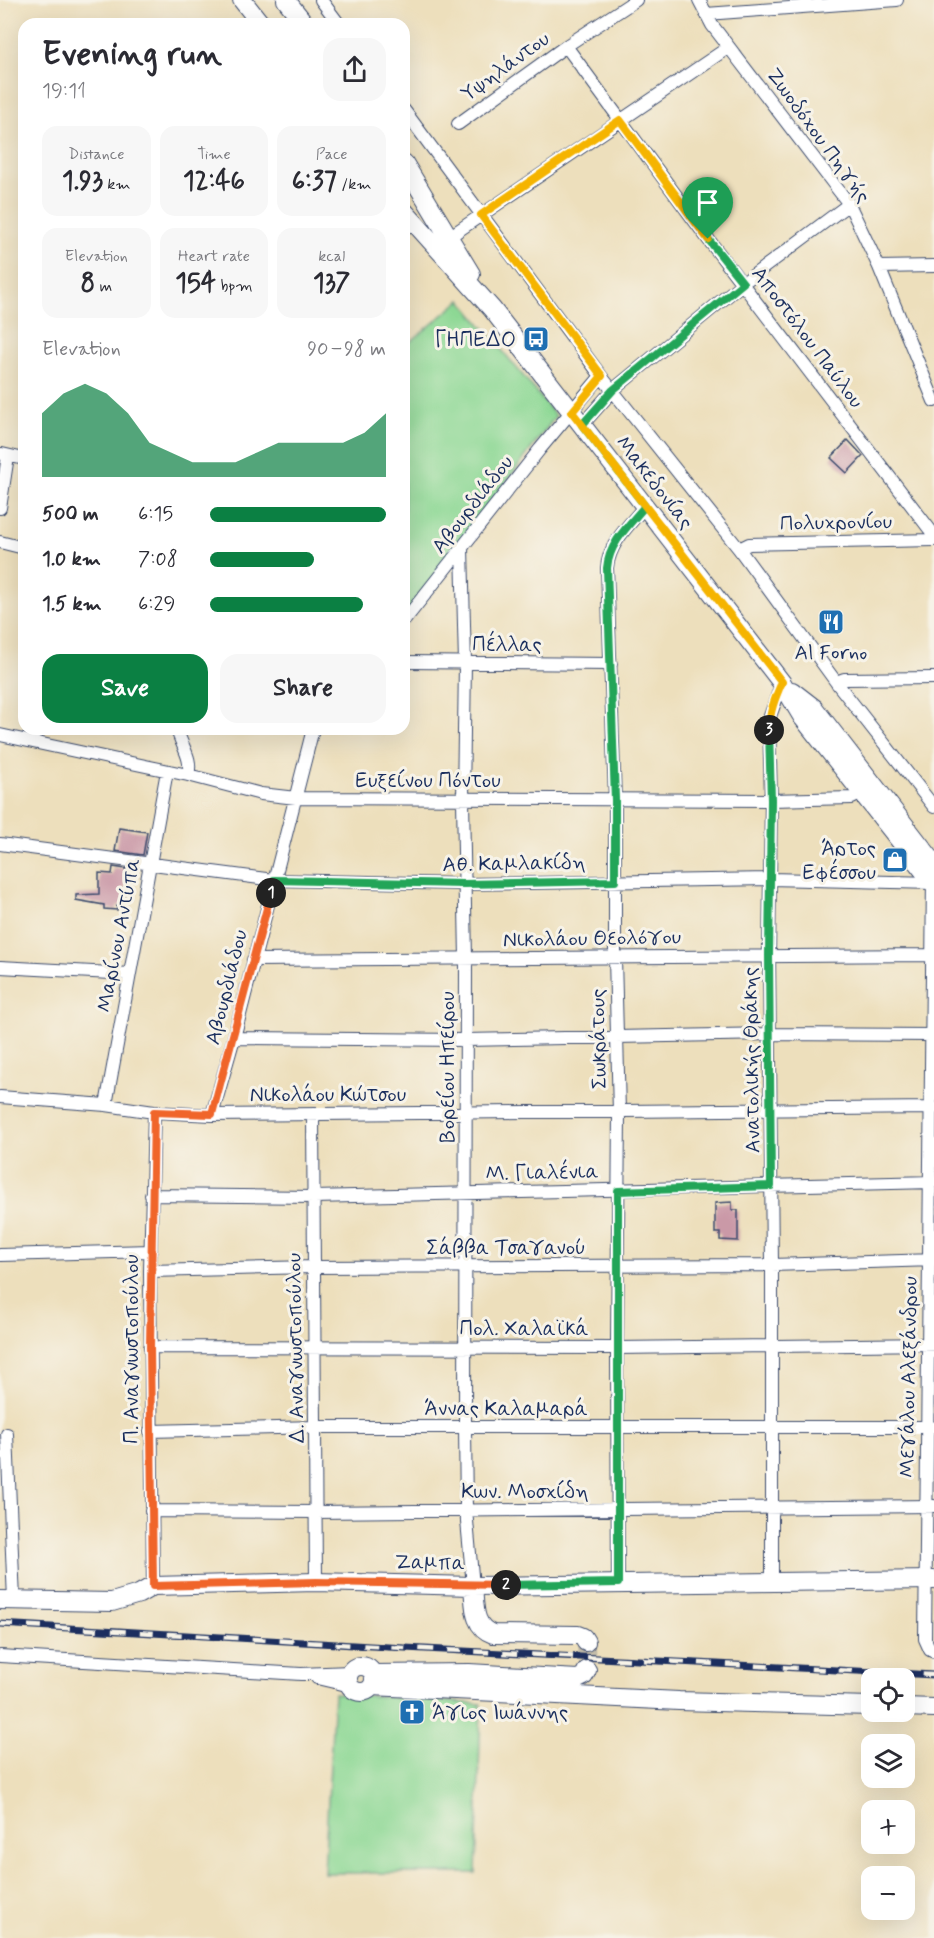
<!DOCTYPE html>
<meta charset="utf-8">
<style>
:root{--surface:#fff;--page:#f7f7f7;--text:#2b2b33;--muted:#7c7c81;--accent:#0b8043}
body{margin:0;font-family:Mynerve,sans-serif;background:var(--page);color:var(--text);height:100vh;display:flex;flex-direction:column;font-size:22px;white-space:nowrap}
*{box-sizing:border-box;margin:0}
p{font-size:20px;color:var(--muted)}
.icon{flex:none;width:33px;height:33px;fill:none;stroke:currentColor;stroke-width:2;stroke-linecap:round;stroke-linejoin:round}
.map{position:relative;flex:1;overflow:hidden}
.sheet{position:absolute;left:18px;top:18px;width:392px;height:717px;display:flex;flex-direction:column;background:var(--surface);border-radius:18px;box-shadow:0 6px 24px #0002}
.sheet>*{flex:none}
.fabs{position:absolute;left:861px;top:1668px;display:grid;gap:12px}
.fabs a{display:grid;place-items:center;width:54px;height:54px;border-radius:12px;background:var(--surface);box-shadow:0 6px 24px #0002;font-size:30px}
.pin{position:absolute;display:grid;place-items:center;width:51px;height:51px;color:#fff;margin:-62px -26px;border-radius:50% 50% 50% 0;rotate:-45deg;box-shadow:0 0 6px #0007}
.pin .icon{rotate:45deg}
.km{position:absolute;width:30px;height:30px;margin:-15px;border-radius:50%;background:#222;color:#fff;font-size:16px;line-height:30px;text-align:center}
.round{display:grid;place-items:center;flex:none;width:63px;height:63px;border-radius:18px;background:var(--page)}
.summary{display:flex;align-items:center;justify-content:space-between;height:102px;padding:0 24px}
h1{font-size:33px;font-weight:800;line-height:45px}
.metrics{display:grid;grid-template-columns:repeat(3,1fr);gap:9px;height:102px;padding:6px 24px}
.metrics div{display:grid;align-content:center;border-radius:15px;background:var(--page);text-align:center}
.metrics b{font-size:26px;font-weight:800}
.metrics small{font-size:16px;font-weight:400}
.metrics p{font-size:16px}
.chart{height:168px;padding:12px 24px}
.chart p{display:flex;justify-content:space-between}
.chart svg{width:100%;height:108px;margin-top:6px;fill:var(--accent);opacity:.7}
.primary-button{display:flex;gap:12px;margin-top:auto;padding:12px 24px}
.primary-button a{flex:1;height:69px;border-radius:18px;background:var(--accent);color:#fff;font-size:24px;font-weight:800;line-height:69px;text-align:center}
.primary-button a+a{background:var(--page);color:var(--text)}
ul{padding:0 24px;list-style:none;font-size:20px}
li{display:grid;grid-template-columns:96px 72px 1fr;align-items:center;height:45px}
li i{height:15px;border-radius:8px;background:var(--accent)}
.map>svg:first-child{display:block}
</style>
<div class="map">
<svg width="934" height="1938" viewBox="0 0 934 1938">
<rect width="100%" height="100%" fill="#f7f3e8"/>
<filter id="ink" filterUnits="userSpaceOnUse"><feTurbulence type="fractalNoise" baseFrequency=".0167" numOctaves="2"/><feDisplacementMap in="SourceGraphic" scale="12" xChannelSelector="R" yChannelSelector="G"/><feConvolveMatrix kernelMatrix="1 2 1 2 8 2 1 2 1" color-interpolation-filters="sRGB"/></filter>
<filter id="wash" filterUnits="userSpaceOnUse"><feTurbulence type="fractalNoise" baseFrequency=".008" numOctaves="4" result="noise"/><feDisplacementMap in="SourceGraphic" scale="24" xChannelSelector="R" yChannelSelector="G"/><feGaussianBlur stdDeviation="1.35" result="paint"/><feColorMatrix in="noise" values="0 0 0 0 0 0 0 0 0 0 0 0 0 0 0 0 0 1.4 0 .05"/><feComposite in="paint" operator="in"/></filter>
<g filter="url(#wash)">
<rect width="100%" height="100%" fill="#eddfbc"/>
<path fill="#8dd894" stroke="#548479" stroke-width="1.5" d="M 461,300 L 556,416 L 404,618 L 404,347 Z
M 334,1693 L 481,1704 L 476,1873 L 324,1873 Z"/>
<g id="blocks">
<path fill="#ca99a7" d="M 848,440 L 863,456 L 847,473 L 831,458 Z
M 119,828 L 147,832 L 143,855 L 115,851 Z
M 113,867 L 126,869 L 124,906 L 117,906 L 117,910 L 104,909 L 104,905 L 76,900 L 76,895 L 99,894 L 99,873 L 112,874 Z
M 732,1202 L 732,1210 L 738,1210 L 738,1241 L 720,1240 L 720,1233 L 715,1233 L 715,1203 Z"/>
</g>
</g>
<g filter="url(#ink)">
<use href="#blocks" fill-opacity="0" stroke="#3a496c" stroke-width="1.5"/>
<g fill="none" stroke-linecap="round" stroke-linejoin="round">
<path stroke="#c3bca9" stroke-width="18" stroke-dasharray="18 9" stroke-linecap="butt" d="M 586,1642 L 587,1670"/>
<g stroke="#3a496c" stroke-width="14">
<path id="street" d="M 321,0 L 339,24
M 699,0 L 712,25 L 849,204 L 879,267 L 934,401
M 706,14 L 897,0
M 566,46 L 708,239 L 934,535
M 404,110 L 601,376 L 739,549 L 836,682 L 934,807
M 458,124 L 566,46 L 636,0
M 449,237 L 729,47
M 879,267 L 934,266
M 582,425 L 613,390 L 743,283 L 849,204
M 2,454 L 24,459
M 0,508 L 8,456
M 0,542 L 24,548
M 462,548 L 465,663 L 463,800 L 466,959 L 465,1428 L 466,1510 L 473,1586
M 739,549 L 749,544 L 934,540
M 404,621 L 540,449 L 601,376
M 404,662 L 611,664
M 836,682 L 844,679 L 934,678
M 177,729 C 181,746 193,758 188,775
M 0,735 L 188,775 L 261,794 L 296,798 L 771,800 L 852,798 L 862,793
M 0,844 L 274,880 L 464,884 L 770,879 L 933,883
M 933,877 L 925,1639 L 930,1650 L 934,1652
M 253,960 L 932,955
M 0,967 L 130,974
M 234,1038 L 465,1040 L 770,1034 L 934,1035
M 0,1097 L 106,1105 L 154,1112 L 212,1115 L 934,1108
M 106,1105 L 167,771
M 313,1114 L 316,1582
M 212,1115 L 234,1038 L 313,729
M 151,1195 L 314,1197 L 934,1182
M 0,1255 L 151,1251
M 150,1271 L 313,1267 L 772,1265 L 934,1260
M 150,1347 L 617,1348 L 934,1344
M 150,1431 L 316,1427 L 932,1427
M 7,1434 L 14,1600
M 151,1511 L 315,1512 L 934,1506
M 618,1583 L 617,1348 L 619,1112 L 615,958 L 615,800 L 607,568 C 609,543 629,525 645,506
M 772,1583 L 772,1265 L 769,955 L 771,800 L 769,719 L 782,683
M 153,1586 L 150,1271 L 154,1112
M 0,1656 L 301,1674 L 350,1672
M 317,1678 L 351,1686"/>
</g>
<g stroke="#3a496c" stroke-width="20">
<path id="secondary" d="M 242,0 L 261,24
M 286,0 L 305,24
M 404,163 L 471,274
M 404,211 L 492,309 L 782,683 L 803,718 L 934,884
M 792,691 L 814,708 L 934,863
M 473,1586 C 475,1604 472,1627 493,1634 L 578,1635 L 583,1637 L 586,1642
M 0,1600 L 112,1602 L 139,1594 L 153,1586 L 316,1582 L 473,1586 L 934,1580
M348 1679a13 13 0 1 1 26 0a13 13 0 1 1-26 0Z
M 373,1674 L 469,1673 L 578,1679 L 584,1676 L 587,1670
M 372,1686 L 679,1701 L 872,1706
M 904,1707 L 934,1708"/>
</g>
<use href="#street" stroke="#fff" stroke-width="12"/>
<use href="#secondary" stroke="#fff" stroke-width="18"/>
<g stroke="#1b2f5e" stroke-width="7">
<path id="rail" d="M 0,1624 L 405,1648 L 934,1675"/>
</g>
<use href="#rail" stroke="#f7f3e8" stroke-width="4.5" stroke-dasharray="14" stroke-linecap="butt"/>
</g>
</g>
<g fill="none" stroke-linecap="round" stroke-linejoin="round" filter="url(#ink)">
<g stroke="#fff" stroke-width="12">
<path id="split-1" d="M 271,893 L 274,880 L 464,884 L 615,881 L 615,800 L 607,568 C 609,543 629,525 645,506 L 582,425 L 613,390 L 743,283 L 708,239"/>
</g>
<g stroke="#fff" stroke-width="12">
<path id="split-2" d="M 271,893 L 212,1114 L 154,1112 L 150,1347 L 153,1586 L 316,1582 L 506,1585"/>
</g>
<g stroke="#fff" stroke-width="12">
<path id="split-3" d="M 506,1585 L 618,1583 L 618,1191 L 771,1186 L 769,955 L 771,800 L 769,730"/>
</g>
<g stroke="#fff" stroke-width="12">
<path id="split-4" d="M 708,239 L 620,120 L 481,215 L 602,376 L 572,412 L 782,682 C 775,698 769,713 769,730"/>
</g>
<use href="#split-1" stroke="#22a559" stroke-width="8"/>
<use href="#split-2" stroke="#f0652b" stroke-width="8"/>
<use href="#split-3" stroke="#22a559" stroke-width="8"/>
<use href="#split-4" stroke="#f5b400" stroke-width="8"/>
</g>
<defs>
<g id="bus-square" transform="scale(1.35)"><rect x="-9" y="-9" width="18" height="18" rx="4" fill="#1f6fb2" stroke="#f7f3e8"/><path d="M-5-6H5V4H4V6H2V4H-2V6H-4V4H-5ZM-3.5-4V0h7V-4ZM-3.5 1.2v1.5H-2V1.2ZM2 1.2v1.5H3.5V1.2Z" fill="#fff"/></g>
<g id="restaurant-square" transform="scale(1.35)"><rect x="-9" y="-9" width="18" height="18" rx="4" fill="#1f6fb2" stroke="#f7f3e8"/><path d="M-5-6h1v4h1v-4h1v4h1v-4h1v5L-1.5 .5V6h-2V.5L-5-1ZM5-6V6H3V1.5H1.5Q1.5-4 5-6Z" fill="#fff"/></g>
<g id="shop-square" transform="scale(1.35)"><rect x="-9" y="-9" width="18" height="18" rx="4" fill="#1f6fb2" stroke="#f7f3e8"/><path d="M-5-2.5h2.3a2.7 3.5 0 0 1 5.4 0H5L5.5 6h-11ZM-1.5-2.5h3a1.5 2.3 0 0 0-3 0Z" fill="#fff"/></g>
<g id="church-square" transform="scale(1.35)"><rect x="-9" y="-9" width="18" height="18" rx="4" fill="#1f6fb2" stroke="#f7f3e8"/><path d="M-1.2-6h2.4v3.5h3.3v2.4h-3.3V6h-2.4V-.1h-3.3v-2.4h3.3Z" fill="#fff"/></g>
</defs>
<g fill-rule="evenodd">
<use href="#bus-square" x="536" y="339"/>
<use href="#restaurant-square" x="831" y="622"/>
<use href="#shop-square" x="895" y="860"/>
<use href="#church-square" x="412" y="1712"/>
</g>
<g text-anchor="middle" stroke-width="6" stroke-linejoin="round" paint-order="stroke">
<g font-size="21" fill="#1b2f5e" stroke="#f7f3e8">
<text transform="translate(505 66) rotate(-36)" y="7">Υψηλάντου</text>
<text transform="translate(819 135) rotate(54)" y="7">Ζωοδόχου Πηγής</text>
<text transform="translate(808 337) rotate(53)" y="7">Αποστόλου Παύλου</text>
<text transform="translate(655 482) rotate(52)" y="7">Μακεδονίας</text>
<text transform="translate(472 504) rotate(-52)" y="7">Αβουρδιάδου</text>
<text transform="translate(836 522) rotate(-1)" y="7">Πολυχρονίου</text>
<text x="507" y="651">Πέλλας</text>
<text x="428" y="787">Ευξείνου Πόντου</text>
<text transform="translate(514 863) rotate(-1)" y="7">Αθ. Καμλακίδη</text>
<text transform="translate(118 935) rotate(-79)" y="7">Μαρίνου Αντύπα</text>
<text transform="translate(592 938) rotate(-1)" y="7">Νικολάου Θεολόγου</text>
<text transform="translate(226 987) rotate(-76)" y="7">Αβουρδιάδου</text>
<text transform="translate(598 1039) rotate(-91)" y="7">Σωκράτους</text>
<text transform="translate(751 1060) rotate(-91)" y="7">Ανατολικής Θράκης</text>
<text transform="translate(447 1067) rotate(-90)" y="7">Βορείου Ηπείρου</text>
<text x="328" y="1101">Νικολάου Κώτσου</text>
<text transform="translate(542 1172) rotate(-1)" y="7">Μ. Γιαλένια</text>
<text x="506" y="1254">Σάββα Τσαγανού</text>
<text x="524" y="1335">Πολ. Χαλαϊκά</text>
<text transform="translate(295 1348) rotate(-91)" y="7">Δ. Αναγνωστοπούλου</text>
<text transform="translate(131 1349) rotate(-90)" y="7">Π. Αναγνωστοπούλου</text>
<text transform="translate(908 1377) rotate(-89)" y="7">Μεγάλου Αλεξάνδρου</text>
<text x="506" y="1415">Άννας Καλαμαρά</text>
<text x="525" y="1498">Κων. Μοσχίδη</text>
<text transform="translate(430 1562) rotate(1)" y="7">Ζαμπα</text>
</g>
<g font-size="21" fill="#1b2f5e" stroke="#f7f3e8" text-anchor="end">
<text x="516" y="346">ΓΗΠΕΔΟ</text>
<text x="831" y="659" text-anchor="middle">Al Forno</text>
<text x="876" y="855">Άρτος<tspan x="876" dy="24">Εφέσσου</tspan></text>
<text x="432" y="1719" text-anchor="start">Άγιος Ιωάννης</text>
</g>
</g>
</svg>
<div class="fabs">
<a><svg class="icon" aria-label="locate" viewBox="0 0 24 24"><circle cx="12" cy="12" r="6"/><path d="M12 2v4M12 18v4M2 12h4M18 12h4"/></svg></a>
<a><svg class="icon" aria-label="layers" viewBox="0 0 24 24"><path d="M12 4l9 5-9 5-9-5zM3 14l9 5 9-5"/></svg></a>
<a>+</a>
<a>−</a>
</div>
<div class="pin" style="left:708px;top:239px;background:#1e9e55"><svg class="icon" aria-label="arrive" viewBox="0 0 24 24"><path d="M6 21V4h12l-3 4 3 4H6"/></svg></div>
<b class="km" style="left:271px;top:893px">1</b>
<b class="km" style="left:506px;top:1585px">2</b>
<b class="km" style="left:769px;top:730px">3</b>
<section class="sheet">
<div class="summary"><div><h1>Evening run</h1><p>19:11</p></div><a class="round"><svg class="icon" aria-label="share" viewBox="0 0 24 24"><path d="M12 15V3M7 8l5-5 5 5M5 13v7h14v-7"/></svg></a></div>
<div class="metrics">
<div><p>Distance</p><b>1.93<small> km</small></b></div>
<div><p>Time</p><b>12:46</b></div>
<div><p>Pace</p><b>6:37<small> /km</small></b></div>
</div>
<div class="metrics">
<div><p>Elevation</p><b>8<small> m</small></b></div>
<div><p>Heart rate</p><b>154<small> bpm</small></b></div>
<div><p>kcal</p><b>137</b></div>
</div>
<div class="chart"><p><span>Elevation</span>90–98 m</p>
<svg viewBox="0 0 160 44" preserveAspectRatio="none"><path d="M0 44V18L10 10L20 6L30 10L40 18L50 30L60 34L70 38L80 38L90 38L100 34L110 30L120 30L130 30L140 30L150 26L160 18V44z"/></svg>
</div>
<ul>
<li><b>500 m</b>6:15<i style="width:100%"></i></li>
<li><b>1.0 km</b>7:08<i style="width:59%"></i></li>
<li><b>1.5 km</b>6:29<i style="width:87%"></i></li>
</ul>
<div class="primary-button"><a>Save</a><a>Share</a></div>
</section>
</div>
